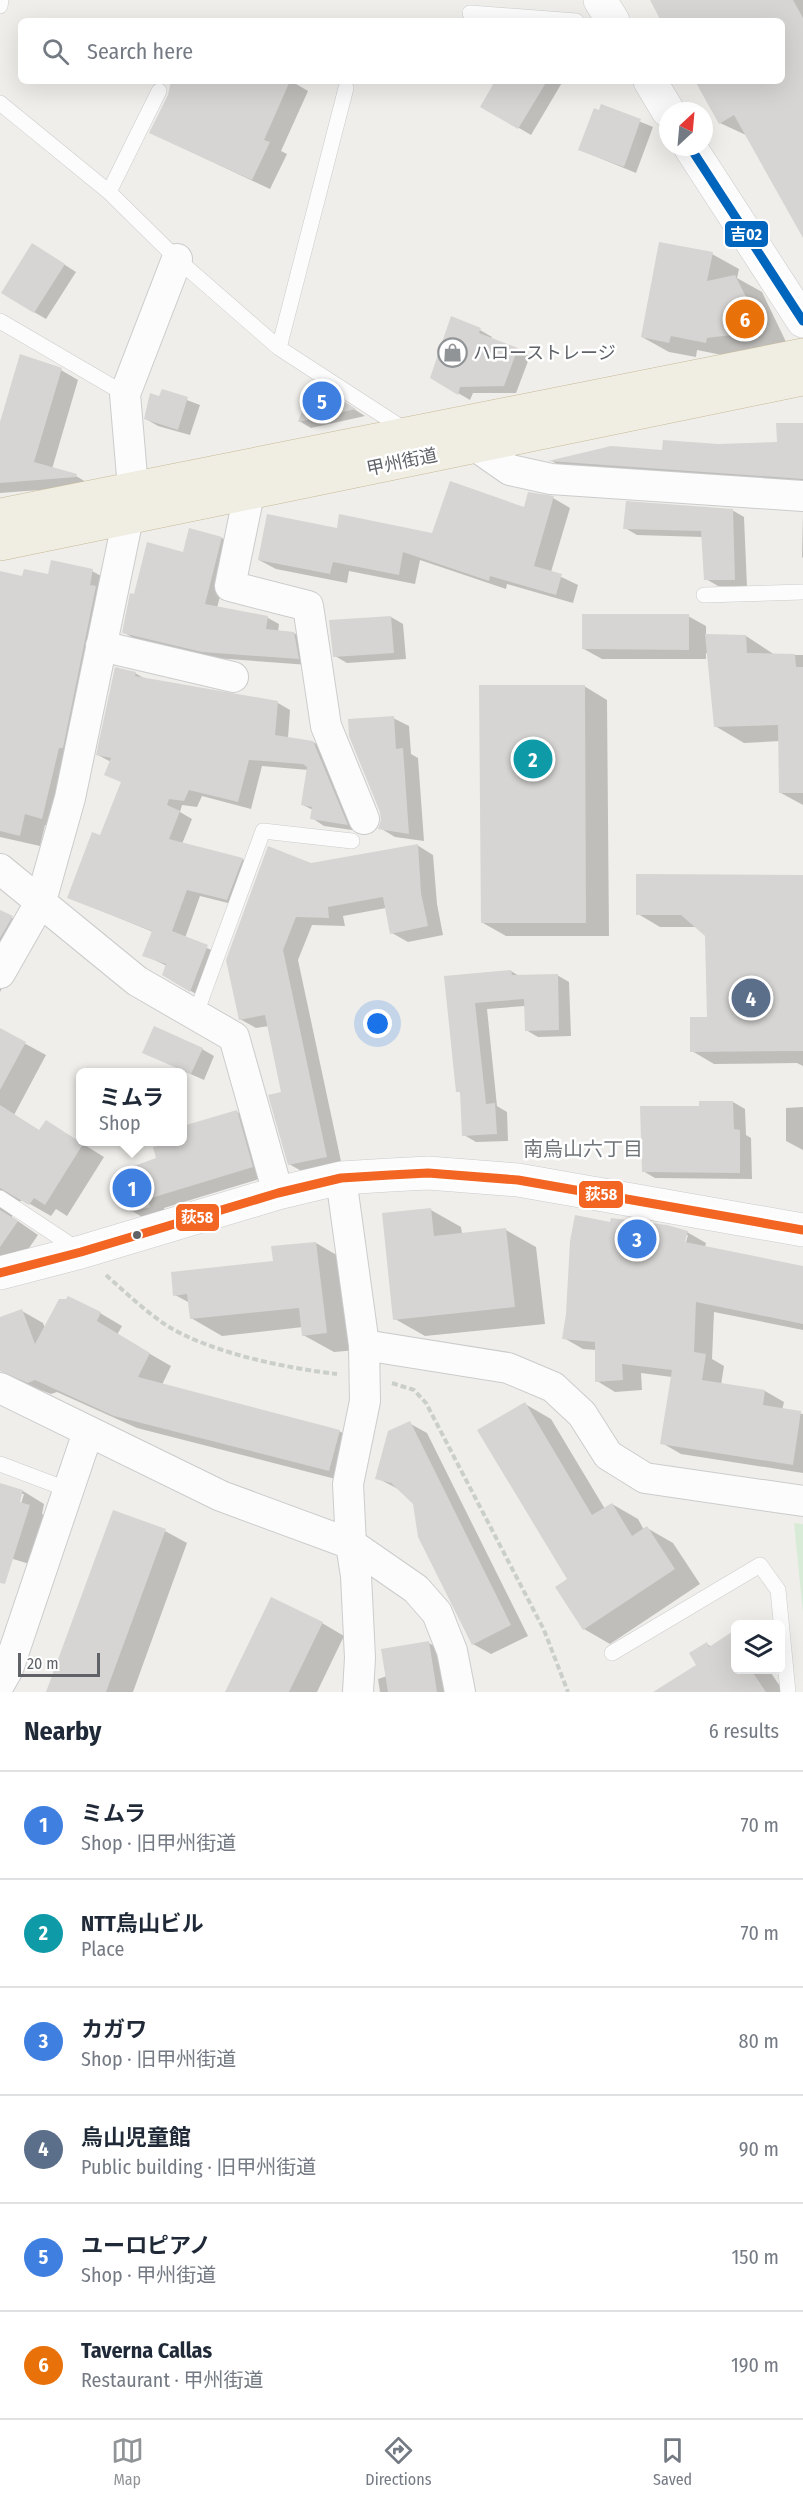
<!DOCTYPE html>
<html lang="en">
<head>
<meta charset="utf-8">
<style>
	body { margin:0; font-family:"Fira Sans Condensed","Noto Sans JP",sans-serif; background:#f6f6f7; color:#1f2937 }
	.controls { position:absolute; right:18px; bottom:18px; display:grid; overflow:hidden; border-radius:9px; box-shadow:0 6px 24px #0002 }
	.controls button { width:54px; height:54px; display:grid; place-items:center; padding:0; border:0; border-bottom:2px solid #e0e1e3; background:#fff; color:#1f2937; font:30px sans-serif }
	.compass { position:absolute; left:659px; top:102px; width:54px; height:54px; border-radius:50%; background:#fff; box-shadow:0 6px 24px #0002; rotate:26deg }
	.scale { position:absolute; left:18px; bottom:15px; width:82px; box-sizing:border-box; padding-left:6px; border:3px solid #5f6368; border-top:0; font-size:16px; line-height:21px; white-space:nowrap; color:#5f6368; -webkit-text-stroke:4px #fff; paint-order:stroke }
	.you { position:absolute; left:378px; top:1024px; width:21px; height:21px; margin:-15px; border:4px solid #fff; border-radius:50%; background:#1a73e8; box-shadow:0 0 0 9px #1a73e833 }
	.badge { display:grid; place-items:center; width:39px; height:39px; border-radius:50%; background:#919496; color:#fff; font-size:20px; font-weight:700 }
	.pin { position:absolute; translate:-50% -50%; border:3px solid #fff; box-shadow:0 2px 6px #0006 }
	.popup { position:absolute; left:76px; top:1068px; width:111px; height:78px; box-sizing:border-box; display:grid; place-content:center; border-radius:9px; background:#fff; filter:drop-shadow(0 2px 4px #0005); font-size:20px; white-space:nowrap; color:#747a83 }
	.popup b { font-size:22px; color:#1f2937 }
	.popup::after { content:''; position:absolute; left:50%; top:100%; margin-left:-12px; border:12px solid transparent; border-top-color:#fff }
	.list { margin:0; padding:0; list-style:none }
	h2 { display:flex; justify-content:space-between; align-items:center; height:78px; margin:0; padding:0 24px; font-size:26px }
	h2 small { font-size:20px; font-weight:400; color:#747a83 }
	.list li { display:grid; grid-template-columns:39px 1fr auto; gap:18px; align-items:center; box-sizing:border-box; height:108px; padding:0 24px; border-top:2px solid #e0e1e3 }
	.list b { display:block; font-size:22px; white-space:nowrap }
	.list p { margin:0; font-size:20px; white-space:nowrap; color:#747a83 }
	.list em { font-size:20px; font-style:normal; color:#747a83 }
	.icon { flex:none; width:33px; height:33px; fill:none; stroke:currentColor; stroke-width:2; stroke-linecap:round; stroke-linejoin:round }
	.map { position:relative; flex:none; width:803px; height:1692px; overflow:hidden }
	.search { position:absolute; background:#fff; box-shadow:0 6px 24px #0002; left:18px; right:18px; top:18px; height:66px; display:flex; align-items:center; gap:15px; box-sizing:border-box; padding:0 21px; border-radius:9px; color:#747a83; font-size:22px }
	.sheet { height:726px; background:#fff }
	nav { display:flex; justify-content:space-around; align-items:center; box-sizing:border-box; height:84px; border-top:2px solid #e0e1e3; background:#fff; font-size:16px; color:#747a83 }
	nav a { display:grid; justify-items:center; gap:3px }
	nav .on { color:#919496 }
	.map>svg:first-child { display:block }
</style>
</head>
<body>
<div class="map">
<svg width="803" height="1692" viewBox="0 0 803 1692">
	<rect width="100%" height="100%" fill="#efeeea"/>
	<path fill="#d8ebd6" d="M794 1523 803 1524V1613Z"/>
	<path fill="#0003" fill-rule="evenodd" d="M651 0H803V235L748 136 720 123 697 81H782V21H663Z
		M175 81H291L308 91 281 151 287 154 270 189 151 133Z
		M498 81H563L531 135 482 106Z
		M602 106 653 127 636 173 580 150Z
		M45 252 76 272 46 319 34 312Z
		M712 254 739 269 737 278 762 292 788 346 732 357 697 350 696 357 669 352 642 337Z
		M480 330 492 337 491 339 530 356 516 393H473L470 400 432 378Z
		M61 370 78 380 52 469 76 476 93 486 0 493V427Z
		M163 391 200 405 190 435 158 426 146 419Z
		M326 391 365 416 311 428 299 421Z
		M803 425V489L570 472 552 461 718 445 778 444Z
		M529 493 553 498 570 508 551 572 578 585 573 603 507 584 506 589 420 560 415 584 349 571 347 583 276 569 259 560 338 530 433 535 525 508Z
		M732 510 744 517 747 587 718 586 706 579 703 537 637 535 625 528Z
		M803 514V558L802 557Z
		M190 530 222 538 233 545 217 608 268 618 279 624 278 632 294 633 306 640 309 665 215 658 135 639 123 632 135 595 184 554Z
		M92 571 112 582 62 829 45 825 40 846 0 837V573L23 578Z
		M688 616 706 626V636H746L775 655H803V805L781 793 780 741 744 743 715 726 709 653H706V659H602L584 649Z
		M391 617 403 624 406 659 347 663 335 656Z
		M135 673 147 680 278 703 290 710 288 738 313 742 326 750 359 831 324 826 312 818 313 810 303 805 308 770 262 766 251 809 202 796 197 807 182 805 180 812 192 819 182 844 242 859 255 866 240 906 200 896 185 938 220 954 203 998 163 975 167 966 144 955 153 932 68 897 101 837 123 783 106 774 111 762 98 755Z
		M584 686 607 700 609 936H506L483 923Z
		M393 718 409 726 411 754 418 758 424 841 395 837 380 828Z
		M417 845 433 855 437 904 443 935 408 942 392 933 386 908 343 916 345 926 312 925 298 960 342 1166 305 1173 289 1164 283 1094 269 1026 256 1028 240 1019 311 865Z
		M803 876V1066L797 1063 714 1064 692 1051 709 1019 706 935 697 927H660L638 914Z
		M0 911 33 930 0 992Z
		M511 971 519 976 557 975 569 982 571 1036 538 1037 526 1030 525 1006 487 1009 497 1106 507 1112 508 1141 476 1142 464 1135 461 1093 457 1091 446 977Z
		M0 1030 46 1055 14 1115 40 1131 67 1134 104 1157 67 1216 56 1209 51 1216 23 1200 13 1204 12 1217 38 1235 20 1261 0 1266Z
		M202 1049 214 1056 204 1080 144 1053Z
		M733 1102 745 1109 746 1135 751 1138 752 1179 655 1178 643 1171 700 1107Z
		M803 1107V1150L786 1141V1108Z
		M237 1112 254 1122 269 1176 164 1208 167 1216 149 1221 132 1211 158 1159 155 1148 183 1142V1128Z
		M431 1210 461 1227 462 1234 506 1230 536 1247 545 1324 425 1336 395 1319Z
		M611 1223 687 1232 706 1243 705 1247 803 1267V1330L714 1312 712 1359 724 1366 721 1385 765 1391 784 1402 782 1410 803 1414V1473L681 1454 662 1443 672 1377 641 1373 642 1390 615 1392 597 1381 596 1350 583 1349 564 1338ZM685 1235H688L684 1249Z
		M316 1243 347 1261 357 1350 334 1352 303 1335V1327L222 1336 191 1318 190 1303 175 1295 274 1263Z
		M22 1311 43 1323 45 1328 100 1313 122 1326 117 1335 171 1366 162 1385 339 1431 361 1443 351 1483 137 1428 57 1392 51 1394 22 1383 0 1370V1318Z
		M525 1404 551 1419 605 1509 612 1504 638 1519 644 1530 647 1528 673 1543 700 1584 610 1644 584 1629 569 1580Z
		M409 1423 427 1433 528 1636 491 1654 473 1644 414 1503 400 1490 377 1478Z
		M0 1484 23 1491 44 1504 42 1514 51 1519 36 1566 0 1555ZM21 1494H24L19 1510 17 1509Z
		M165 1531 187 1543 133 1692H48Z
		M322 1623 344 1636 317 1692H227Z
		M729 1636 736 1640V1670H769L784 1692H656L698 1665 707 1644 712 1647Z
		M429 1643 439 1649 446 1692H380L378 1679 387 1676Z"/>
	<path fill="#d6d5d3" d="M650 0H793L803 18V238L734 115 719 124 695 81H782V21H661Z
		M171 81H290L264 140 270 142 252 180 149 133 168 95Z
		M495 81H547L518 129 480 107Z
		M601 104 641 119 624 167 578 150 594 108 599 110Z
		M659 242 713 252 707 281 735 275 763 331 707 338 706 343 671 336 669 343 641 337Z
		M32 243 65 264 34 313 1 293Z
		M451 316 481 328 479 333 518 348 504 386 460 387 458 395 430 378Z
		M20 354 62 368 34 462 77 474 76 477 0 483V422Z
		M313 382 318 385 356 409 298 422Z
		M162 389 188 397 178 430 144 419 150 393 159 396Z
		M776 423H803V479L548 461 611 446 662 450 663 440 718 444 777 442Z
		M450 481 524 507 528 492 554 496 534 566 562 574 556 595 490 576 489 581 403 552 399 575 333 562 330 574 258 560 267 514 337 528 339 514 432 533Z
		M626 501 733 509 735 580H704L701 531 623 529Z
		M189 528 222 537 205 604 268 616 266 629 294 632 299 659 202 652 122 633 130 593 134 594 147 542 183 552Z
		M51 560 93 569 90 585 96 586 63 748H59L42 819 25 814 20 836 0 831V571L22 576 24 569 48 574Z
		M582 614H689V650L582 649Z
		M391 616 394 653 333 657 329 620Z
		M705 634 746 635 747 653 795 654 796 667H803V793H779L778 725 714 727Z
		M115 667 136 672 135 676 278 701 275 735 313 741 348 825 310 819 312 807 301 805 307 767 303 764 249 760 238 802 189 790 184 801 169 799 167 805 180 811 169 839 243 858 227 900 187 890 172 931 208 945 190 992 162 975 166 964 142 956 152 931 67 898 92 832 100 835 121 782 104 775 111 758 96 755Z
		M479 685H585L586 923H481Z
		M394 716 396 749 403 748 409 834 378 829 381 821 380 812 349 736 348 719Z
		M418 844 421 893 428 926 390 934 383 897 328 907 329 918 296 917 283 950 327 1157 288 1165 268 1095 281 1092 265 1015 239 1020 226 960 268 846 311 863Z
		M636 874 803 875V1051L690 1052V1017H707L705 936 681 915H636Z
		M0 910 13 916 0 938Z
		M511 970 512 975 558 974 559 1030 525 1031 524 999 475 1003 486 1104 495 1103 497 1134 462 1136 460 1092H456L444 976Z
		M154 1026 203 1048 191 1074 142 1053Z
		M0 1028 26 1042 0 1090Z
		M699 1101H733L734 1129 740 1130V1173L642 1172 640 1106H699Z
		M0 1105 39 1130 46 1120 83 1144 45 1205 34 1198 29 1205 0 1188Z
		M237 1110 253 1167 148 1199 150 1207 131 1212 115 1173 156 1158 153 1147 170 1142H183V1126Z
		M431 1208 434 1236 506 1228 515 1307 393 1320 382 1213Z
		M0 1210 18 1221 0 1247Z
		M575 1215 610 1222 611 1218 667 1225 688 1231 685 1242 803 1266V1324L696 1302 694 1352 706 1354 702 1380 765 1390 763 1405 801 1411 793 1465 660 1444 672 1370 622 1364 623 1380 595 1382V1342L562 1339 566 1314 570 1241Z
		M316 1242 327 1333 302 1336 299 1308 190 1319 187 1294 173 1296 171 1272 273 1261 271 1246Z
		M68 1296 101 1312 97 1321 150 1353 138 1377 340 1430 329 1471 114 1416 35 1380 28 1383 0 1371V1317L22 1309 35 1344 59 1299H66Z
		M525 1402 592 1515 612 1503 632 1536 647 1526 675 1569 583 1630 555 1587 567 1579 477 1430Z
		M410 1421 511 1625 472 1645 418 1537 413 1504 391 1483 375 1479 388 1431Z
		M0 1483 23 1490 20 1502 30 1505 5 1584 0 1583Z
		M113 1510 166 1529 106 1692H46Z
		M271 1597 323 1622 289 1692H225Z
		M735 1630V1670H751L766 1692H653L696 1665 689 1653 707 1642 709 1647Z
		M429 1641 437 1692H388L381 1649Z"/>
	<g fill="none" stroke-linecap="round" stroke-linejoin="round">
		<defs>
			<path id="lane" d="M0 6 1 0
				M470 13 576 21
				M0 103 109 192 177 259 279 348 407 431
				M109 192 159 91
				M0 321 125 394
				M279 348 346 88
				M704 595 803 592
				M195 1016 263 831 352 841
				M0 1198 80 1251
				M0 1464 69 1490
				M612 1653 760 1565 778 1590 788 1692"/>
			<path id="street" d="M477 447 510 470 551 479 803 496
				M133 488 125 394 177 259
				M249 494 230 586 308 606 326 726 364 819
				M101 646 233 677
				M0 869 137 981 234 1037 278 1193
				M0 973 41 901 70 798 128 518
				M341 1178 364 1345 365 1401 348 1484 351 1544 356 1576 360 1658 358 1692
				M364 1345 508 1368 553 1387 582 1414 608 1455 645 1478 803 1501
				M0 1388 221 1496 351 1544 416 1589 437 1613 452 1651 460 1692
				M0 1683 8 1669 88 1432"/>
			<path id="secondary" d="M600 0 613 21
				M650 81 668 111
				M690 147 803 321
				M0 1273 81 1252 278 1193 341 1178 390 1175 428 1173 518 1180 803 1230"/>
			<path id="highway" d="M0 515 803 355
				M0 544 803 379"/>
		</defs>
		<use href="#lane" stroke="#cbcccc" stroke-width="16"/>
		<use href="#street" stroke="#cbcccc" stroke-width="32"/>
		<use href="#secondary" stroke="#cacacb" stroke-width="34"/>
		<use href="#highway" stroke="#c8b996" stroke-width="34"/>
		<path stroke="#cacfcc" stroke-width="4" stroke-dasharray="6 3" stroke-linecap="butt" d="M106 1275C125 1292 145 1311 166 1325 210 1353 286 1368 337 1374
			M392 1383 414 1390 426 1403 544 1630 568 1692"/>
		<use href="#lane" stroke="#fdfcfc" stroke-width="15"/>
		<use href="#street" stroke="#fdfcfc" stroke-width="30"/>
		<use href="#secondary" stroke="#fdfcfc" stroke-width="33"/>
		<use href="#highway" stroke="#f0ede3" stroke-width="33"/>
		<defs>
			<path id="bus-1" d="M0 1273 81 1252 278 1193 341 1178 390 1175 428 1173 518 1180 803 1230"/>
			<path id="bus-2" d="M690 147 803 321"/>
		</defs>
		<use href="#bus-1" stroke="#fff" stroke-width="14"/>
		<use href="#bus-2" stroke="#fff" stroke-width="14"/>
		<use href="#bus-1" stroke="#f26522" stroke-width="9"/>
		<use href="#bus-2" stroke="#0065bd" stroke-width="9"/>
	</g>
	<defs>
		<symbol id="shop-ring" viewBox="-11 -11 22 22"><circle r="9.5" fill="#fff" stroke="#919496" stroke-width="1.5"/><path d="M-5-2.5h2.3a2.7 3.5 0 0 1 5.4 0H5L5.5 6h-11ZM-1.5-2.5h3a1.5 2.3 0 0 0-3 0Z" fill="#919496"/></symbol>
	</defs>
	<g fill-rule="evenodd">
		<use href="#shop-ring" x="436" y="336" width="33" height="33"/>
	</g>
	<circle fill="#5f6368" stroke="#fff" stroke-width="2" cx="137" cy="1235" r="5"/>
	<g text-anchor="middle" stroke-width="5" stroke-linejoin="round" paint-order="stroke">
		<g font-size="18" fill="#5f6368" stroke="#fff" text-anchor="start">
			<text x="473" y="359">ハローストレージ</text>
		</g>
		<g font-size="18" fill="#5f6368" stroke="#fff">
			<text transform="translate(402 462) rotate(-12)" y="6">甲州街道</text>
		</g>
		<g font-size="20" fill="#70757a" stroke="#fff">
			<text x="583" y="1156">南烏山六丁目</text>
		</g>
	</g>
	<g stroke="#fff" stroke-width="2">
		<rect x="724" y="220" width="45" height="28" rx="6" fill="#0065bd"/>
		<rect x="578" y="1180" width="46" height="29" rx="6" fill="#f26522"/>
		<rect x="175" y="1203" width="45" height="29" rx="6" fill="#f26522"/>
	</g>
	<g font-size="16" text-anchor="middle" font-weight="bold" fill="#fff">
		<text x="746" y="240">吉02</text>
		<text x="601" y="1200">荻58</text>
		<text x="197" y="1223">荻58</text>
	</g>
</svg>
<div class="controls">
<button><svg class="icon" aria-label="layers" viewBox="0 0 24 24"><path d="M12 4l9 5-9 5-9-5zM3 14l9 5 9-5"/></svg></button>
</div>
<svg class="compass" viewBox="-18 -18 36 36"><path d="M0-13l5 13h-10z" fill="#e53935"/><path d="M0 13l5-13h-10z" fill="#747a83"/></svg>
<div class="scale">20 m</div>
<div class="you"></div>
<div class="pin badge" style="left:132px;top:1188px;background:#3f7fe0">1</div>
<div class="popup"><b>ミムラ</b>Shop</div>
<div class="pin badge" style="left:533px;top:759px;background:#0f9aa8">2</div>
<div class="pin badge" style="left:637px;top:1239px;background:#3f7fe0">3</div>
<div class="pin badge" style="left:751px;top:998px;background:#5c6f8a">4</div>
<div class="pin badge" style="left:322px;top:401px;background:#3f7fe0">5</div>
<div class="pin badge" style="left:745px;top:319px;background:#e8710a">6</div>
<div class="search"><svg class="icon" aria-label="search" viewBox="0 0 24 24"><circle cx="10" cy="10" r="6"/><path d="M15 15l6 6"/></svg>Search here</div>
</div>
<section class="sheet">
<h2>Nearby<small>6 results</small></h2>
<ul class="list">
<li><span class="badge" style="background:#3f7fe0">1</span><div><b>ミムラ</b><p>Shop · 旧甲州街道</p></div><em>70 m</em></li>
<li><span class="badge" style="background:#0f9aa8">2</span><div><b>NTT烏山ビル</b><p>Place</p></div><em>70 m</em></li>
<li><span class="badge" style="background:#3f7fe0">3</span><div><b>カガワ</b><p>Shop · 旧甲州街道</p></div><em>80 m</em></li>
<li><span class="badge" style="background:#5c6f8a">4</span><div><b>烏山児童館</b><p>Public building · 旧甲州街道</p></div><em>90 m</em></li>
<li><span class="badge" style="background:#3f7fe0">5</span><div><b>ユーロピアノ</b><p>Shop · 甲州街道</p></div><em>150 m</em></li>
<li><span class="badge" style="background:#e8710a">6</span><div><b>Taverna Callas</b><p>Restaurant · 甲州街道</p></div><em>190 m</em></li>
</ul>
</section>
<nav>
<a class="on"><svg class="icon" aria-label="map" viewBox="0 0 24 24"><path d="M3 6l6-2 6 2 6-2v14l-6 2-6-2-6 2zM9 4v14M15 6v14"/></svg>Map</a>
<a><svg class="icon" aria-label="directions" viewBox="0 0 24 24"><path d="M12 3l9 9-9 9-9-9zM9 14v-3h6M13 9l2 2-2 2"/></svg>Directions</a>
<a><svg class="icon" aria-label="saved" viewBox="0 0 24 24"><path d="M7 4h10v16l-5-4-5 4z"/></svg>Saved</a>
</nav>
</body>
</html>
